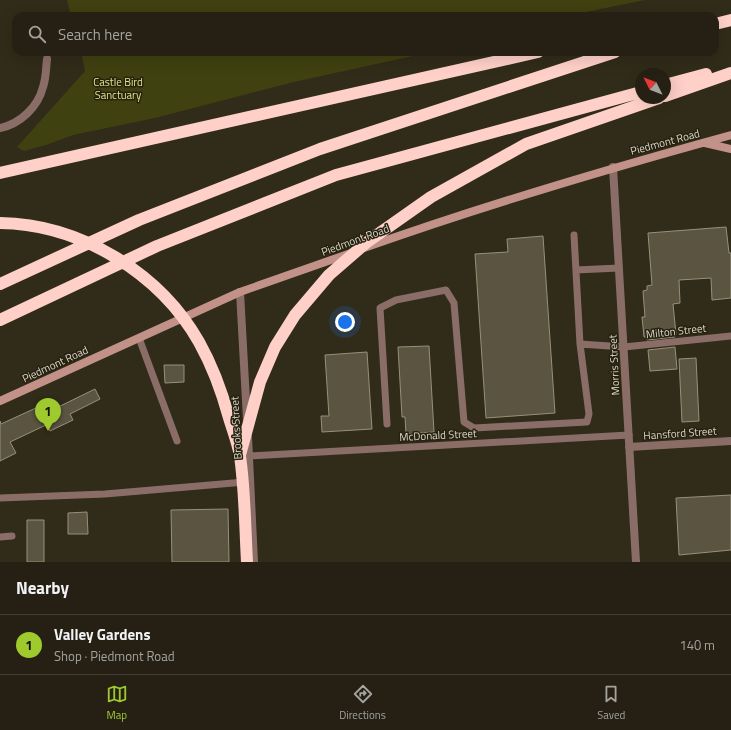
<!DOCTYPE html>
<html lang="en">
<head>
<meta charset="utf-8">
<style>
	body { margin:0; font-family:"Titillium Web",sans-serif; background:#312d21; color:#f1f3f6 }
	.compass { position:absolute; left:635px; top:68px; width:36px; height:36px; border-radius:50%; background:#252013; box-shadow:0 4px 16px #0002; rotate:312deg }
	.you { position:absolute; left:345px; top:322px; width:14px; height:14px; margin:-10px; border:3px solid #fff; border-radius:50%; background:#1a73e8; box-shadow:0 0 0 6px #1a73e833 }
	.badge { display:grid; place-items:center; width:26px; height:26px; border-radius:50%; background:#9eca2e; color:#111; font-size:13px; font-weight:700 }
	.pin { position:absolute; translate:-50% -33px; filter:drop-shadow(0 1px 2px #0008) }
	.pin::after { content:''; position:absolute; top:21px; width:14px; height:12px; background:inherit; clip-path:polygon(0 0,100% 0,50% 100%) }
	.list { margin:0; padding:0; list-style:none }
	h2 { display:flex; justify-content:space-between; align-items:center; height:52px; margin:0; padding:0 16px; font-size:17px }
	h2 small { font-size:13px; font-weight:400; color:#a3a3a0 }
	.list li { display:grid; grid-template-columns:26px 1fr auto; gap:12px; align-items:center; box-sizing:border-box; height:60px; padding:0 16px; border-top:1px solid #423e33 }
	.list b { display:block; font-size:15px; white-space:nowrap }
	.list p { margin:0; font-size:13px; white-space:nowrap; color:#a3a3a0 }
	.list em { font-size:13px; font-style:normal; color:#a3a3a0 }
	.icon { flex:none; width:22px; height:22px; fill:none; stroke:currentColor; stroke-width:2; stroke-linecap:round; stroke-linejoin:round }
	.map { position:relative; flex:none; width:731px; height:562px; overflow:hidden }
	.search { position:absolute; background:#252013; box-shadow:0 4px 16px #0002; left:12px; right:12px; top:12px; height:44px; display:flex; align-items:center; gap:10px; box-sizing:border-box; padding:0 14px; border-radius:12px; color:#a3a3a0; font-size:15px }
	.sheet { height:112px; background:#252013 }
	nav { display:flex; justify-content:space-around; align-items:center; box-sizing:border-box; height:56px; border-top:1px solid #423e33; background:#252013; font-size:11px; color:#a3a3a0 }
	nav a { display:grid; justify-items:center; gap:2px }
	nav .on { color:#9eca2e }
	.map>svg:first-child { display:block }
</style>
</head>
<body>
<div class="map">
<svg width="731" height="562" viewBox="0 0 731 562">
	<rect width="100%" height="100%" fill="#312b19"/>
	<path fill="#3f4111" d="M67 0H645L566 16H71Z
		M81 52H431L294 82 155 118 73 135 46 145 24 151 17 147 85 71Z"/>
	<path fill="#5a5441" stroke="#97917b" d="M726 227 729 253H731V298L712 300 711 278 679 280 680 303 673 304 676 334 675 337 647 340V337H644L642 317H645L643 291 647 290V286L652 285 648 233Z
		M543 236 555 413 486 418 475 254 508 252 507 239Z
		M429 346 434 432 406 434 405 417H402L398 347Z
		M675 347 677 369 650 371 648 350Z
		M367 352 372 429 322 432 321 416H329L325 355Z
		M696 358 699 421 682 422 679 359Z
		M164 365H184V382L165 383Z
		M95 389 100 399 70 414 73 420 50 431 42 415Z
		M38 407 46 425 10 442 16 453 0 461V421L1 424Z
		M731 495V550L679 555 676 498Z
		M228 509 229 562H172L171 510Z
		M87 512 88 534H68V513Z
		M27 520H44V562H27Z"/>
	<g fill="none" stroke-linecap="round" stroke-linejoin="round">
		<path stroke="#8b6d68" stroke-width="7" d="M574 235 580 344
			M576 270 619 268
			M139 338 177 441
			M387 424 380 308 396 300 446 290 454 303 464 422 474 428 587 422 589 414 580 344 624 347 731 336
			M249 456 629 435
			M0 498 105 494 245 482
			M0 537 12 536"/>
		<path stroke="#8b6d68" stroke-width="8" d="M0 128C20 124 38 107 43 87 46 79 46 68 47 59
			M613 167 636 562
			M240 292 247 419
			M248 437 254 562
			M629 447 731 441"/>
		<path stroke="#c29289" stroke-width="8" d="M705 143 731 149
			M364 248C485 205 607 169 731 135
			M0 401 240 292 351 253"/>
		<path stroke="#fed0c8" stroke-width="12" d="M715 24 731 20
			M665 85 706 74
			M665 96 731 73
			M0 173 538 52
			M0 223C80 224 160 273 199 342 213 367 222 392 229 418 233 431 238 444 240 456 245 491 245 527 247 562
			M0 284 139 220 320 149 615 52
			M0 320 157 246 336 175 641 92
			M240 455 260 382 275 347 295 315 329 275 367 242 431 197 526 144 659 98"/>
	</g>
	<g text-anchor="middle" stroke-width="3" stroke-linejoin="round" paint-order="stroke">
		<g font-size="11" fill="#dfe688" stroke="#272210">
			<text x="118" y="86">Castle Bird<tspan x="118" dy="13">Sanctuary</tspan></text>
		</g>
		<g font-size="11" fill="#dad6cb" stroke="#272210">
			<text transform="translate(665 142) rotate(-15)" y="4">Piedmont Road</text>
			<text transform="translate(355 240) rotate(-20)" y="4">Piedmont Road</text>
			<text transform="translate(676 331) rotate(-6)" y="4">Milton Street</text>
			<text transform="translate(55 364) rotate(-25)" y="4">Piedmont Road</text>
			<text transform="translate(614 365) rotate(-93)" y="4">Morris Street</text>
			<text transform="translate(236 428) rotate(-93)" y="4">Brooks Street</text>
			<text transform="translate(680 433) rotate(-4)" y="4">Hansford Street</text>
			<text transform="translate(438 435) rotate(-3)" y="4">McDonald Street</text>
		</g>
	</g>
</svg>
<svg class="compass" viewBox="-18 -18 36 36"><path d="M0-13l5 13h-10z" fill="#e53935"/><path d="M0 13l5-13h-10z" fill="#a3a3a0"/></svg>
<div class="you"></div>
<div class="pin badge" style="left:48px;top:431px">1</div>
<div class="search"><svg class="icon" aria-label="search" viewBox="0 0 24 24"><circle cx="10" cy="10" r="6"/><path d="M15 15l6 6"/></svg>Search here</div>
</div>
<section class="sheet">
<h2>Nearby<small></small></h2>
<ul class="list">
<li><span class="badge">1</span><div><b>Valley Gardens</b><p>Shop · Piedmont Road</p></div><em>140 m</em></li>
</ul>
</section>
<nav>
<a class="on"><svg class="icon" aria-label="map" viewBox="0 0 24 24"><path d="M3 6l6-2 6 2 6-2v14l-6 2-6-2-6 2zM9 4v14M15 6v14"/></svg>Map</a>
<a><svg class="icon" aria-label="directions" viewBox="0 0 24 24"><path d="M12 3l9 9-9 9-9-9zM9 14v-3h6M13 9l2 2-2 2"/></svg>Directions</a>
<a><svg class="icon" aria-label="saved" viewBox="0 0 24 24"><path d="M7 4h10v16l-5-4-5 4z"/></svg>Saved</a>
</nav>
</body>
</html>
